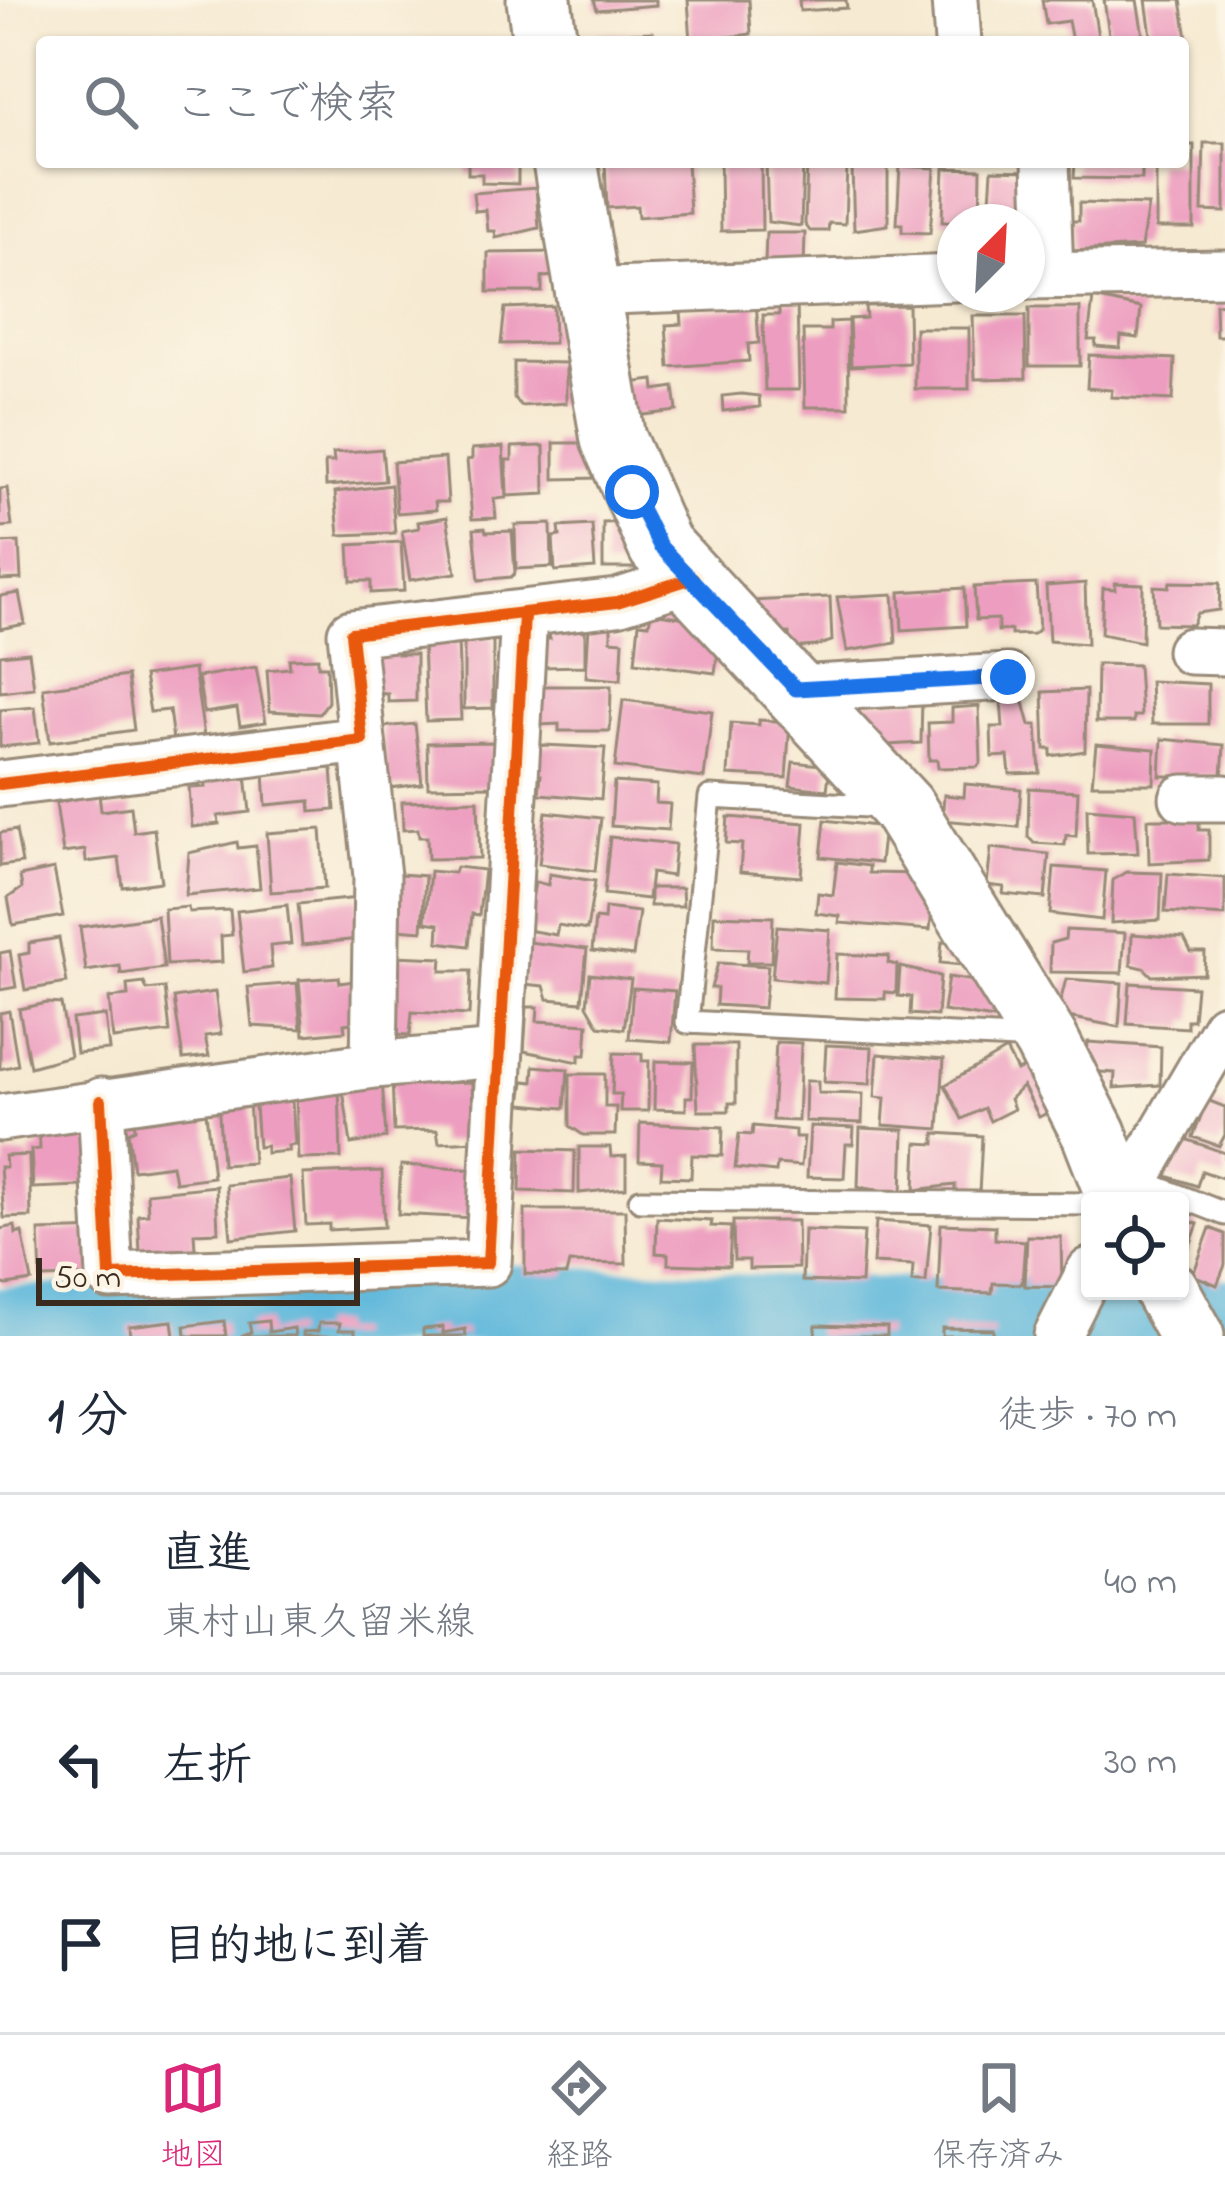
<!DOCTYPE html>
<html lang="ja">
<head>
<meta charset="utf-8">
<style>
	body { margin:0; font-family:"Indie Flower","Klee One",sans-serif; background:#f2f2f3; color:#1f2937 }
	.controls { position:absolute; right:36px; bottom:36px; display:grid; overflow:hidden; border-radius:12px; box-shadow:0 3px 9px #0004 }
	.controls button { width:108px; height:108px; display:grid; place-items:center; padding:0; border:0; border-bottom:3px solid #e0e1e3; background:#fff; color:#1f2937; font:60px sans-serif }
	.compass { position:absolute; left:937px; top:204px; width:108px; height:108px; border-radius:50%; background:#fff; box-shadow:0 3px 9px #0004; rotate:24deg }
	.scale { position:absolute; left:36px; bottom:30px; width:324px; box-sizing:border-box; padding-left:12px; border:6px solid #3b2a1e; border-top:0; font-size:33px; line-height:42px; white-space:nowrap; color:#3b2a1e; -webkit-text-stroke:9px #fcf5e5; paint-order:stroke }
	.stop { position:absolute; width:36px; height:36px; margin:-27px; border:9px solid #1a73e8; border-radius:50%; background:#fff }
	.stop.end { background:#1a73e8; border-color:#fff; box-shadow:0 3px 12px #0008 }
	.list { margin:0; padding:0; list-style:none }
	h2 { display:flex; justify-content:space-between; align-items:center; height:156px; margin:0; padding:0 48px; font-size:51px }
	h2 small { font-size:39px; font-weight:400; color:#747a83 }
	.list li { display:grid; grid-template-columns:78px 1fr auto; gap:36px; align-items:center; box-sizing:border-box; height:180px; padding:0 48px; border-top:3px solid #e0e1e3 }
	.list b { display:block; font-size:45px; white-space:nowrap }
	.list p { margin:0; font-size:39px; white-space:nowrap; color:#747a83 }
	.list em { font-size:39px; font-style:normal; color:#747a83 }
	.icon { flex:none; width:66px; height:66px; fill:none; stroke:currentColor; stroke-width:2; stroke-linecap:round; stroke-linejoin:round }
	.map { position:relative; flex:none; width:1225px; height:1336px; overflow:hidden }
	.search { position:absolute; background:#fff; box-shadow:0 3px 9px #0004; left:36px; right:36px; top:36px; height:132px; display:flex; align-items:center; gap:30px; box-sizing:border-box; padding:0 42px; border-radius:12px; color:#747a83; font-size:45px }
	.sheet { height:696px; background:#fff }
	nav { display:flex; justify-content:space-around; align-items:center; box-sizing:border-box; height:168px; border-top:3px solid #e0e1e3; background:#fff; font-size:33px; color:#747a83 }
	nav a { display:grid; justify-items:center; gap:6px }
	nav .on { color:#db2777 }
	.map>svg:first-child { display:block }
</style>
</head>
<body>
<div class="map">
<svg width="1225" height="1336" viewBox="0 0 1225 1336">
	<rect width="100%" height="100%" fill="#fcf5e5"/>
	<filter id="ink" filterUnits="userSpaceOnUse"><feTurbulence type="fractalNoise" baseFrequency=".00833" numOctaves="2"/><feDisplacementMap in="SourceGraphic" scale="24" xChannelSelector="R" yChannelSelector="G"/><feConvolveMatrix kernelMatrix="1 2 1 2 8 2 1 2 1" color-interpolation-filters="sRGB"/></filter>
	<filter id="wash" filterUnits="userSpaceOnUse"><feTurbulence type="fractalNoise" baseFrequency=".004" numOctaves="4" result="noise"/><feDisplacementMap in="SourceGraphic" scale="48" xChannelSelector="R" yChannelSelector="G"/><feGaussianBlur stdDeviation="2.7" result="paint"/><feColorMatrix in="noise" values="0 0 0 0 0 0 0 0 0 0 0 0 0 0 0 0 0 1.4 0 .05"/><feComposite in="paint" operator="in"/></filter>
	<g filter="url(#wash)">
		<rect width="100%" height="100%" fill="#f6ead2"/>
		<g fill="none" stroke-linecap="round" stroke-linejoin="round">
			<path stroke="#5eb8db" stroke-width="78" d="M0 1326 473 1302 806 1316 1225 1317"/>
		</g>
		<g id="blocks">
			<path fill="#ed9ec0" d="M594 0H656V5L597 10Z
				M688 0H749L751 34 691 42Z
				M799 0H846L847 8 800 11Z
				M1042 0H1092L1098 37 1072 41 1068 21 1046 24Z
				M1104 0H1137L1144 42H1110Z
				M1146 0H1181L1187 38 1152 42Z
				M653 32 654 42H598V34Z
				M1204 143H1225V212L1202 211Z
				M1183 145H1194V228H1156V162H1183Z
				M468 162H518V184L482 183V174H468Z
				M605 162H687L690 213 638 217 637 206 607 208Z
				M720 162H761L762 230 721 231Z
				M766 162H803L801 226 768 222Z
				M1075 162H1142V179L1074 178Z
				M807 163 847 165 845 224 829 223 828 231H810L805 224Z
				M900 166 935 168 930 233 902 232V224H897Z
				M852 168H888V225L854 230Z
				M944 168 981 169 980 222H942Z
				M992 170 1029 171 1030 222H994L989 217Z
				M536 188 539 228 496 238 495 231H488L486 210 475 211 473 193Z
				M1079 203 1148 205 1141 247 1072 251V221H1079Z
				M766 233H805L804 266H765Z
				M556 252 557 276 542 277V292H488V253Z
				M1093 298 1141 308 1138 338 1121 336 1120 348 1095 346 1096 340H1088Z
				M756 301 759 343 748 344 749 361 669 367 666 325 682 324 681 311 745 308 746 302Z
				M779 301H797L799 390H765L763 315H779Z
				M1225 303V336H1216L1215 304Z
				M908 305 909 363 851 366 849 319 866 318 865 306Z
				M553 306 554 343 501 344 505 308Z
				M1029 308H1080V366H1029Z
				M973 316H1025L1026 378 975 379Z
				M848 321 849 407H805L803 330H830V322Z
				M915 328H969V389H915Z
				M1089 355 1175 359 1173 400 1111 397 1112 390 1087 388Z
				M514 362 566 363V403L521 406 514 398Z
				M654 380 655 390 674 387 677 411 626 417 622 384Z
				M741 394 759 396 760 407 723 411 722 396Z
				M554 443H587L600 478 554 479Z
				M544 446 545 494 507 496 506 460H512V447Z
				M503 447 506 498 494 499 496 518 472 519 467 460 472 459V449Z
				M382 449 385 481 326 486 325 462H334L333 453Z
				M445 458 448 502H435L436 510 397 513 393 462Z
				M391 485 395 533 339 535 335 492Z
				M7 488 12 526 0 527V489Z
				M447 517 456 573 410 580 402 531 419 528 418 522Z
				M634 522 645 568H603V523Z
				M551 524 552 567 516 569 515 525Z
				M592 525 595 568 555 571 553 537 560 536 559 527Z
				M485 528 486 532 512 531 515 573 511 577 479 580 474 529Z
				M19 542 21 579 0 580V543Z
				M401 542 404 591 371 593V581H351L349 545Z
				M1170 582 1220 583 1219 610 1197 613 1192 625 1156 624 1154 586 1169 587Z
				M1085 583 1087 644 1049 641 1046 586Z
				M1115 583 1143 584 1142 642 1101 634 1103 588 1115 589Z
				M1036 584 1039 629 1033 634 1011 635V630L998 631V619L976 620 974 587Z
				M964 588 966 626 902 630 900 592Z
				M19 593 25 624 0 629V596Z
				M893 594 896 643 847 651 837 597Z
				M830 597 832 641 816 646 790 648 789 633 767 634 752 601Z
				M651 613 701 620 720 636 715 673 635 662 639 623 649 624Z
				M589 625 611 627V640L623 641 621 680 586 677Z
				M548 630H585V666L542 667V639H550Z
				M464 636 493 637V708L464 709Z
				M458 641 461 720 426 721 423 642Z
				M397 648V654H416V701L388 702V694L370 693V649Z
				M29 652 34 688 0 692V655Z
				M318 658V666H327L328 702 319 714 270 711 267 670 290 668 289 659Z
				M1097 664 1138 665 1141 716H1134V722H1096Z
				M256 667 266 722 240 726 237 708 204 713 198 677Z
				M194 669 204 736 173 740 169 710 150 712 144 676Z
				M127 676 134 730 50 742 43 688Z
				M1150 681 1208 684V724H1152Z
				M540 686H611L610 731H559V724L540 725Z
				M1086 690 1085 751 1051 756V749H1045L1043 692Z
				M922 698 921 743 871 746 856 723 855 702Z
				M1023 699 1030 725H1037L1040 773 1010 774 1008 756 992 757 991 727H1003L1001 700Z
				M623 700 712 711 704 778 615 767Z
				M979 706 981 762 977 767 938 768 937 760H929L928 723 952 722V708Z
				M35 707 39 743 0 747V710Z
				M759 720 790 722 786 778 728 775 731 723 759 725Z
				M415 724 422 784 389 788 381 727Z
				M1162 739 1224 745 1222 776H1160Z
				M494 742V786L428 787 427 743Z
				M1096 744 1155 749 1154 784H1092Z
				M543 745 605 748 601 799 539 794 541 775H535L536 752Z
				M793 762 830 766 827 790 790 786Z
				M332 768 335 810 311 812 310 801 266 805 264 773Z
				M246 775 250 812 218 816 219 824 192 827 189 788 206 787 205 778Z
				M614 782 657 785 656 803 670 804 668 830 611 826Z
				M965 784 1021 789 1018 827 942 820 944 795 964 797Z
				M1029 788 1078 791 1076 836 1066 835 1065 845 1034 843 1028 837Z
				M99 793 101 811 131 807 134 832 154 829 161 882 123 887 119 858 86 862 85 850 63 853 56 803Z
				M478 800 480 858 428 859 427 837H419L418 829 403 830 402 802Z
				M1087 808 1135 812 1138 853 1088 854Z
				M546 812 601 818 595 871 539 864Z
				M728 817 805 823 801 877 740 872 742 844 726 843Z
				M1148 819H1199V830H1209V860L1149 863Z
				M825 820 884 827 880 863 821 857Z
				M321 829 325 888 271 892 267 833Z
				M16 830 22 863 0 866V833Z
				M610 837 675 844 672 876 651 873 648 899 604 894Z
				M237 842 238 848 256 846 260 888 186 895 189 853Z
				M991 848 1049 854 1045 898 1003 894 1004 887 987 885Z
				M837 862 869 866V873L921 874 933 899 930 930 839 923 840 916 816 913 818 893 833 895Z
				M456 867 484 870 479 915 472 914 469 946 438 942 439 924 425 922 430 871 454 873Z
				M1054 867 1106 871 1102 920 1050 914Z
				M54 869 63 916 13 925 8 898 22 888 20 876Z
				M1127 872 1162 873 1160 920 1111 923 1113 880Z
				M400 874 425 876 422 931 397 929Z
				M549 874 595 881 587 930 558 925 556 935 527 930 535 882 548 885Z
				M1168 874 1225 878V916L1165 912Z
				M650 888H682L683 906H650Z
				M359 898V939L302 945 298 904Z
				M287 905 291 944 270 946 272 968 244 972 237 911Z
				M188 907 189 912 230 910 232 935 221 936 222 962 167 965 164 909Z
				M605 908 639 912 633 956 592 951 595 919 604 920Z
				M714 915 773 917 771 962H747L748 949 713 948Z
				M157 916 164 968 121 974 120 966 86 971 80 927Z
				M777 926 830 930 826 983 772 978Z
				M1066 930 1125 933 1122 973 1050 972 1051 943 1065 939Z
				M1132 934 1184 938 1191 952H1205L1204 974 1152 976 1144 968 1131 965Z
				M59 938 67 983 25 990 19 955 29 953V943Z
				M528 942 587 949 582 1002 548 999 544 986 523 984Z
				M942 942 964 944 982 967 940 963Z
				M10 951 16 987 0 990V953Z
				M837 954 889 956 888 963 897 965 896 993 885 992V999L835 998Z
				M394 956 442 958 441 971H471L469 1015 412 1012 410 1035 391 1034Z
				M718 963 768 966 764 1008 716 1005 717 988H711Z
				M900 967 940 976 937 1016 910 1014 911 997 898 996Z
				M590 974 631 979 624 1029 599 1026 587 1005Z
				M339 977 340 983 354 981 358 1022 344 1024 345 1031 304 1035 299 980Z
				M948 977 995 984 994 1019 943 1011Z
				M1066 979 1122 983 1119 1027 1063 1016 1058 1011Z
				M144 983 147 990 165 988 170 1032 113 1039 109 998 128 996 127 985Z
				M297 983 301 1029 252 1026 248 987Z
				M1130 983 1196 987 1193 1020H1187V1028L1127 1024Z
				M633 988 675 991 671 1042 629 1039Z
				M215 992 221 1034 205 1036 209 1056 183 1059 174 998Z
				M47 1003 61 1004 70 1056 30 1067 19 1009Z
				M527 1007H538L537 1021 588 1024 586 1055H579V1062L524 1051Z
				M9 1011 18 1065 0 1069V1013Z
				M105 1015 109 1050 76 1053 72 1019Z
				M776 1042 801 1043 798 1121 772 1120Z
				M1088 1042 1161 1047 1160 1085 1114 1088 1115 1073 1086 1071Z
				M695 1045H736V1103H729V1111H698Z
				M826 1045 872 1047 870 1084 824 1082Z
				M1006 1050 1017 1071 1034 1063 1055 1109 1039 1117 1023 1086 1010 1099 1014 1109 990 1121 984 1108 962 1119 945 1085Z
				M614 1053 642 1054V1061H649L648 1111H620L621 1094H612Z
				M878 1054 944 1059 939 1129 883 1125 885 1098 875 1097Z
				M655 1061 693 1062 692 1097H686V1110L654 1109Z
				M534 1066 568 1069 565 1108 521 1104 524 1081 533 1082Z
				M570 1074H605V1107H616L615 1135H583L570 1126Z
				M446 1075V1083L472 1082 474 1141 439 1143 437 1130 394 1131 392 1076Z
				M382 1080 386 1138 351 1144 342 1083Z
				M806 1081H818V1093L863 1094 862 1123 805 1121Z
				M339 1086 341 1158 298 1159 296 1088Z
				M254 1092 275 1102 292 1101 295 1145 288 1146 289 1151 266 1153V1146L258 1147Z
				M218 1097 249 1102 253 1163 222 1165Z
				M1207 1100 1225 1107V1135L1219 1146 1193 1137Z
				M205 1103 213 1177 175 1182 172 1165 133 1170 128 1132 135 1129 134 1119Z
				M640 1123 723 1127 722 1156 692 1155 691 1178 661 1177 662 1162 639 1161Z
				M753 1126 795 1130V1137H804L801 1166 777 1164 776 1172 735 1168 739 1134 752 1135Z
				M810 1126 854 1128 853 1144H846L844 1178 807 1177Z
				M87 1127 103 1185 33 1188 31 1150 40 1149 39 1130Z
				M860 1128 904 1130 902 1194 858 1187Z
				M935 1133 982 1136 979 1194 955 1193V1185L915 1190 917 1143 935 1144Z
				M1180 1137 1225 1153V1179L1202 1171 1197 1186 1167 1176Z
				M579 1147H610L611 1157 626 1156V1188L579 1193Z
				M521 1149 575 1151 574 1193 520 1191Z
				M29 1155 31 1217 4 1218 0 1167H6L5 1156Z
				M401 1165 476 1170 473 1218 398 1214Z
				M382 1171 384 1227 329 1230V1224L306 1225 303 1174Z
				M290 1178 295 1231 231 1238 226 1185Z
				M216 1186 218 1232 194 1233 195 1249 140 1252 138 1215 148 1214 147 1193Z
				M525 1210H625L626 1264 569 1263 566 1275 525 1274Z
				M657 1218 712 1221 711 1226 731 1227 729 1266 668 1264V1254L656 1253Z
				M1180 1218 1198 1224 1188 1251 1180 1248Z
				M733 1221H797L798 1268 749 1269V1260H734Z
				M876 1221 931 1225 926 1282H912L913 1265 873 1263Z
				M941 1224 995 1226V1239L1025 1241 1022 1284 993 1283 992 1293 938 1291Z
				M15 1226 16 1234 22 1232 32 1281 7 1285 0 1283V1229Z
				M1210 1228 1225 1234V1265L1217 1285 1193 1275Z
				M105 1229 107 1276 41 1278 39 1231Z
				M804 1230 864 1232 861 1283 802 1281Z
				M1027 1236 1061 1237 1062 1287 1025 1286Z
				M172 1321 174 1336H130L129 1326Z
				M224 1321 226 1336H186L185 1326Z
				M268 1321 269 1332 294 1328 295 1336H241L251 1332 249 1323Z
				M319 1323H340L339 1330H355V1336H303V1332L318 1331Z
				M816 1325 887 1327V1336H815Z
				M443 1327V1333L465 1329 466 1336H423V1329Z
				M942 1328 993 1329V1336H942Z"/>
		</g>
	</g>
	<g filter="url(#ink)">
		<use href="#blocks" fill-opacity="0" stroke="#988a78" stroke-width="3"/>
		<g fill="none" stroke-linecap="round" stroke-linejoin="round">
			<defs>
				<path id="lane" d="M885 807 710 797 687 1022 1034 1039
					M1136 1179 1225 1214
					M640 1200 1090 1204"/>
				<path id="street" d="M955 0 958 42
					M1046 162 1050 275
					M1027 276 1225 273
					M584 292 955 278
					M1190 651 1225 652
					M796 689 1008 677
					M362 740 377 876 374 1065
					M0 784 362 740 351 633 617 602 693 578
					M1183 798H1225
					M101 1101 110 1276 488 1263 524 615
					M0 1118 374 1065 498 1054
					M1123 1201 1225 1027
					M1057 1336 1090 1271"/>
				<path id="secondary" d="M539 0 545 42
					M565 162 613 439 660 546 903 808 1046 1040 1094 1134 1120 1201
					M1167 1291 1192 1336"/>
			</defs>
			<use href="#lane" stroke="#988a78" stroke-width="27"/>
			<use href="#street" stroke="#988a78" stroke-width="51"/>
			<use href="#secondary" stroke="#988a78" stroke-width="69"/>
			<use href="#lane" stroke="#fff" stroke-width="21"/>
			<use href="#street" stroke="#fff" stroke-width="45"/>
			<use href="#secondary" stroke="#fff" stroke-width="63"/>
			<defs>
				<path id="cycleway" d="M0 784 362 740 351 633 617 602 693 578
					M101 1101 110 1276 488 1263 524 615"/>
			</defs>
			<use href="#cycleway" stroke="#fcf5e5" stroke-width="20"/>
			<use href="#cycleway" stroke="#e8590c" stroke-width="12"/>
		</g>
	</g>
	<g fill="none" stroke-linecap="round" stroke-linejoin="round" filter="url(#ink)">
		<path stroke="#1a73e8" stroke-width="15" d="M632 492 660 546 796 689 1008 677"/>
	</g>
</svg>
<div class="controls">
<button><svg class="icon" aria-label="locate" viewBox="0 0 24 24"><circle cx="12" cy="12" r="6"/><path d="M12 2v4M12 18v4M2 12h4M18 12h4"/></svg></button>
</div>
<svg class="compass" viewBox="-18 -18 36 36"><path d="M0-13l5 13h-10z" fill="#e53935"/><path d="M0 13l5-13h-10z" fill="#747a83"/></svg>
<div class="scale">50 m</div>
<div class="stop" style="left:632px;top:492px"></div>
<div class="stop end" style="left:1008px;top:677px"></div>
<div class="search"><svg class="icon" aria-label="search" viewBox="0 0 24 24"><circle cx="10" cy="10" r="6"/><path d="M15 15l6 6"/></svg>ここで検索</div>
</div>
<section class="sheet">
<h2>1 分<small>徒歩 · 70 m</small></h2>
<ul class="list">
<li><svg class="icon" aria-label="ahead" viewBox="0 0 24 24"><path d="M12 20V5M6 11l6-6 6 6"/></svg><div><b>直進</b><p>東村山東久留米線</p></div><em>40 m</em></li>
<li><svg class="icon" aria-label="left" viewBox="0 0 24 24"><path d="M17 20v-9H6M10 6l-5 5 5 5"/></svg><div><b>左折</b></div><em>30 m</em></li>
<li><svg class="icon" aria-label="arrive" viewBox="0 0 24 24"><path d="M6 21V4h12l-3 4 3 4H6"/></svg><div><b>目的地に到着</b></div></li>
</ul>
</section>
<nav>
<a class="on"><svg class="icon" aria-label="map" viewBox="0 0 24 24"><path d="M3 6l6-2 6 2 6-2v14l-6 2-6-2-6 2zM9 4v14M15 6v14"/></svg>地図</a>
<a><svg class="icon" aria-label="directions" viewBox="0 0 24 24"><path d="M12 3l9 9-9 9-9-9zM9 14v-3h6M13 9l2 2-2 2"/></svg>経路</a>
<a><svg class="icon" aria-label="saved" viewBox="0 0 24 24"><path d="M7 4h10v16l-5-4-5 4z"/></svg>保存済み</a>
</nav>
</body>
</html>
